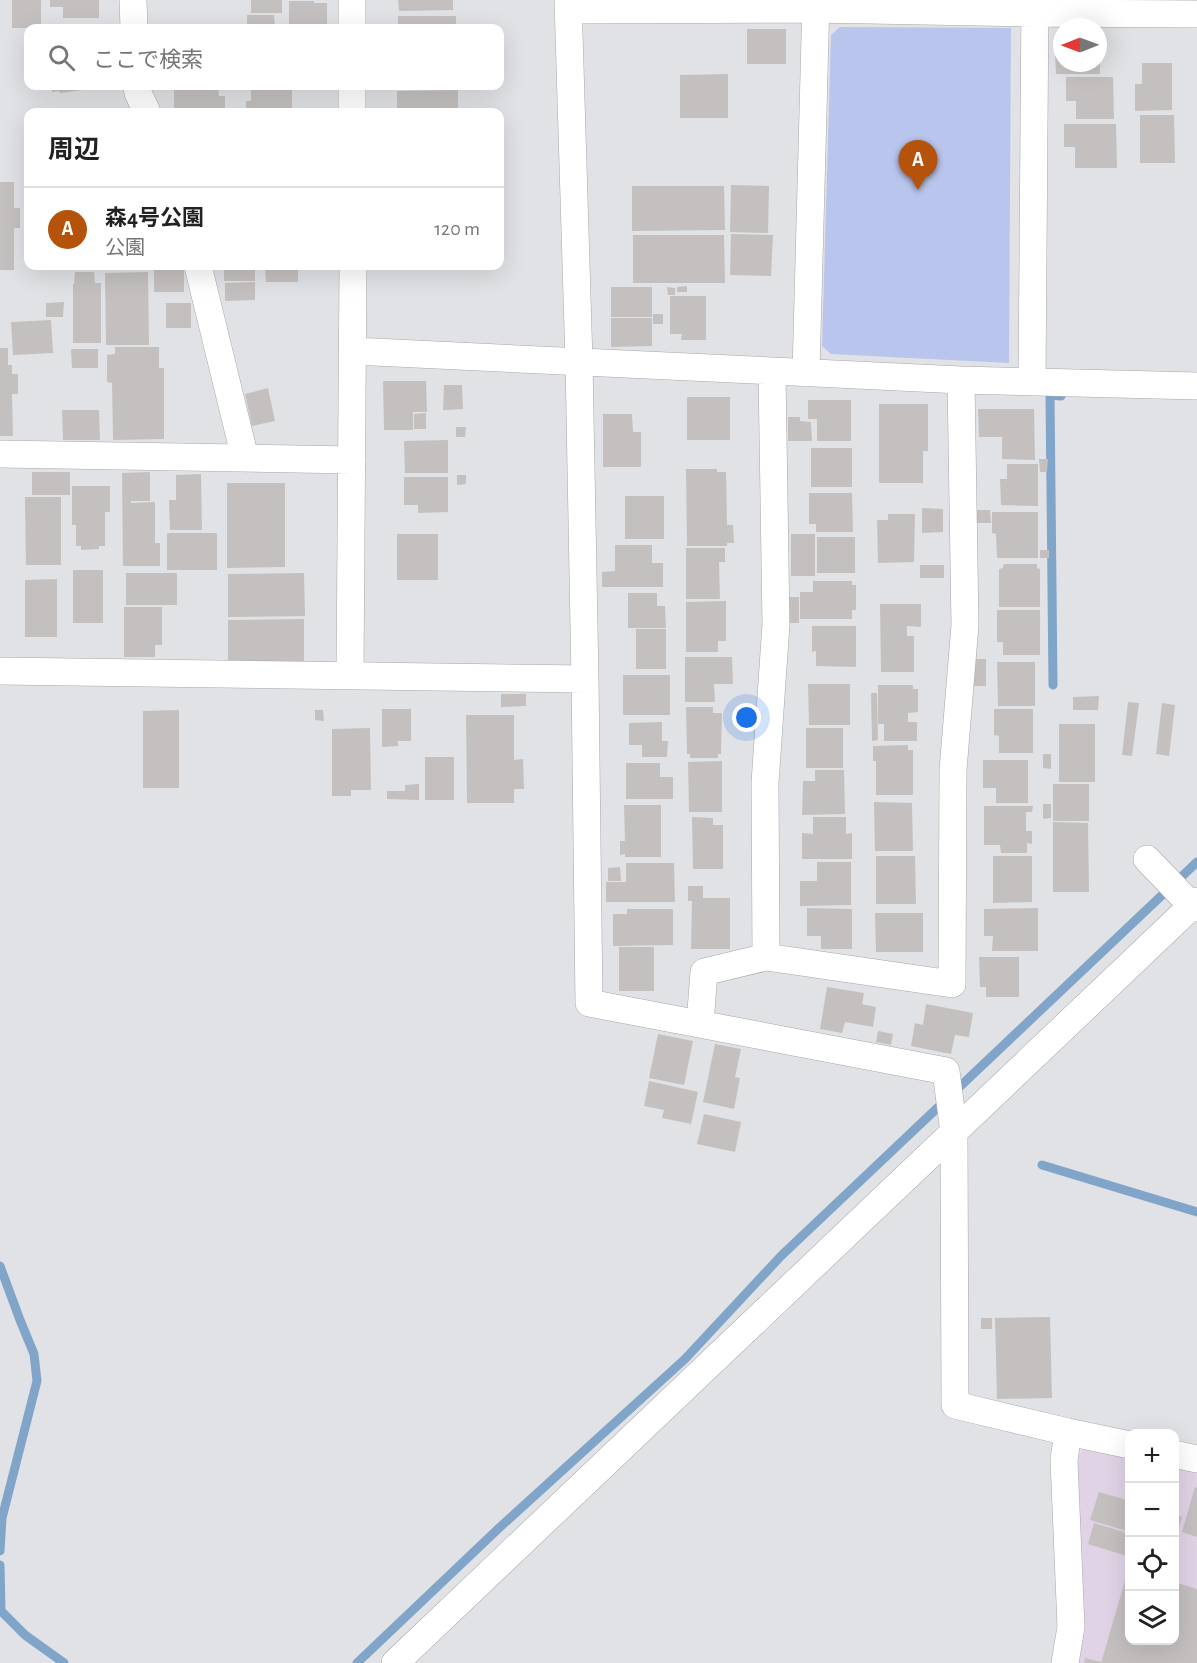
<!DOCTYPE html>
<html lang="ja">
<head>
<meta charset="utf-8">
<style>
	body { margin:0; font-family:"Alegreya Sans","Noto Sans JP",sans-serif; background:#f6f6f6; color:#222 }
	.controls { position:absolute; right:18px; bottom:18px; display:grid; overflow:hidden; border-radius:12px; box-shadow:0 6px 24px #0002 }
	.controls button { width:54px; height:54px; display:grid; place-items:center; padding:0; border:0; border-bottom:2px solid #e0e0e0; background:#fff; color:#222; font:30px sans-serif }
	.compass { position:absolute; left:1053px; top:18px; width:54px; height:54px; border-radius:50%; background:#fff; box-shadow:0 6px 24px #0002; rotate:269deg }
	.you { position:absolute; left:747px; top:718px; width:21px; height:21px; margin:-15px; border:4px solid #fff; border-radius:50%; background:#1a73e8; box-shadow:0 0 0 9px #1a73e833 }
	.badge { display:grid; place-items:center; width:39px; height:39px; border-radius:50%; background:#b45309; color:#fff; font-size:20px; font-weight:700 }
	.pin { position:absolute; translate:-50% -50px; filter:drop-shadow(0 2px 3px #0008) }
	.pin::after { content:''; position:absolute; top:32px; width:21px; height:18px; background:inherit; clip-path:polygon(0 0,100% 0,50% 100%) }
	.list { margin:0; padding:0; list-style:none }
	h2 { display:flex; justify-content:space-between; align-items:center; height:78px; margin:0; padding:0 24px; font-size:26px }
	h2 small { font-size:20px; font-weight:400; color:#767676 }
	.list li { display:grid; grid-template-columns:39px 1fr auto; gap:18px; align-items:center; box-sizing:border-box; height:84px; padding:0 24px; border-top:2px solid #e0e0e0 }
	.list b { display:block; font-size:22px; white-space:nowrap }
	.list p { margin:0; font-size:20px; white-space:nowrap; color:#767676 }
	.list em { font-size:20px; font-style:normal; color:#767676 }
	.icon { flex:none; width:33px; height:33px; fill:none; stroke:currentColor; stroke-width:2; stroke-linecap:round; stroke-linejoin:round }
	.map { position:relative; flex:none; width:1197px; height:1663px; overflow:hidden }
	.search { position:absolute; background:#fff; box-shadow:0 6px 24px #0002; left:24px; top:24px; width:480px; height:66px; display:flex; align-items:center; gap:15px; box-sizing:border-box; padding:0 21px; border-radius:12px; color:#767676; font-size:22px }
	.panel { position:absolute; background:#fff; box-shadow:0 6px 24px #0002; left:24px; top:108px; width:480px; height:162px; border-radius:12px }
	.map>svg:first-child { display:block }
</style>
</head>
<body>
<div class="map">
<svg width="1197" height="1663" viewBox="0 0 1197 1663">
	<rect width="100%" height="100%" fill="#e1e2e5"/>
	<path fill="#e0d3e6" d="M1084 1449 1129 1459 1130 1640H1174L1175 1468 1197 1472V1663H1072L1073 1462Z"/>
	<path fill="#b9c5ed" d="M840 27 1011 28 1009 363 831 354 822 346 831 35Z"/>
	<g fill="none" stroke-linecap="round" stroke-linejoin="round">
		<path stroke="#80a5c9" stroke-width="9" d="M1053 685 1050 395 1061 396
			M1042 1165 1197 1212
			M0 1266 20 1320 34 1354 37 1381 2 1518 0 1551
			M0 1565 1 1611 25 1635 64 1663
			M357 1663 499 1528 685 1359 781 1256 1197 862"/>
	</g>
	<path fill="#c4c0bf" d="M12 0H41V28H12Z
		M50 0H99V18H63V7H50Z
		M251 0H282V13H251Z
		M398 0H453V10L399 11Z
		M289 1H314V3H327V28H289Z
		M247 15H274L275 28H247Z
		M398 16H456V28H398Z
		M174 26H239V28H174Z
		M747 29H786V64H747Z
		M1055 53H1062V63H1098V56H1100V74H1056Z
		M1142 63H1172V110L1135 111V84H1142Z
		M728 74V118H680V75Z
		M1066 77H1113L1114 119H1076V101H1066Z
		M51 86H97V88L60 93 59 91 52 92Z
		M218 86 219 96H225V112H174V87Z
		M251 86H292V112H246V101H251Z
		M402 86H458V88H402Z
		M458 90V112H397V91Z
		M1140 115H1174L1175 163H1140Z
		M1064 124H1116L1117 168H1075V147H1064Z
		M0 182H14V208H20V228H14V270H0Z
		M731 185 769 186 768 233 730 232Z
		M632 186H724L725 230 632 231Z
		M731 234 773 235 771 276 730 275Z
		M633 235H724L725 283H633Z
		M54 266H94V270L54 269Z
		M102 266H140V270H102Z
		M224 266H252V270H255V281H224Z
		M265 266H298V282H266Z
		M154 270H184V292H154Z
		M75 272H94L95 283H101V343H73V284H74Z
		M148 272 149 345H106L105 273Z
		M255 282V300L225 301V283Z
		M687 286V292H677V287Z
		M611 287H652V317H611Z
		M667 287 675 288V295H668Z
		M670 296H706V340H681L682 334H670Z
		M64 302 63 317H46V303Z
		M166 303H191V328H166Z
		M653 314H663V324H653Z
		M611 318H652V346L611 347Z
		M51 320 53 353 13 355 11 322Z
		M115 347H159V368H164V439L113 440 112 383 107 382V355L115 354Z
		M0 348H8V365H12V374H18V394H12L13 436H0Z
		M71 349H98V368H72Z
		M383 381H426L427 412H413V430H384Z
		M444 385H462L463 409 443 410Z
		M268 388 275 421 252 426 245 394Z
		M687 397H730V440H687Z
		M808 400H851V441H817V419H808Z
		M879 404H928V451H923V483H879Z
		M978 409H1034L1035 460 1002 459V437H979Z
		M62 410H99L100 440H63Z
		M426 413V429H414V414Z
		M603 414H632L633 432H641V467H603Z
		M788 417H800V421L811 422 812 441H788Z
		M456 427H466L465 437H456Z
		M448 440V473H405L404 441Z
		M811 448H852V487H811Z
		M1039 459H1048L1047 472H1040Z
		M1007 464H1038V506L1001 505 1000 479H1007Z
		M686 469H717V472H726L727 525H733L734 543H727V546H687Z
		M32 472H70V495H32Z
		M150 472V501H131V503L155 502V543H160V566H123L122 473Z
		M201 474 202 530H170L169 500H176V475Z
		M457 475H466V484L457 485Z
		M404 477H448V512L418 513V505H404Z
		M227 483H285V567L227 568Z
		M72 486H110V512H105V546H99V549L81 550V546H76V525H72Z
		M809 493H852L853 532H816V524H809Z
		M625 496H664V539H625Z
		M25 497H61V565H26Z
		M922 508 943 509V532L922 533Z
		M973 510H990L991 523H974Z
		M992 512H1038V558H997L996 534 992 533Z
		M888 514H915L914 562 878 563 877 520H888Z
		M167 533H217V570H167Z
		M397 534H438V580H397Z
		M791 534H815V576H791Z
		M817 537H855V573H817Z
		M615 545H652V563H663V587H602V572L615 571Z
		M686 548H725V562H719L720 599H686Z
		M1040 550H1049V558H1040Z
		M1004 564H1037V568L1040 569V607H999V569L1003 568Z
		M920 565H944V578H920Z
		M73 570H103V623H73Z
		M126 573H177V605H126Z
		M304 573 305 616 228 617V574Z
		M57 579V637H25V580Z
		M813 581H852V585H856V610H852V619H800V592H813Z
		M628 593H657V606H665L666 628H628Z
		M788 597H799V623H788Z
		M726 601V641H718V652H686V602Z
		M880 604H921V627L907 626V636H914V672H881Z
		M124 607H162V645H155V657H124Z
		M997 610H1040V655H1003V642H997Z
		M304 619V661H228V620Z
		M812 626H856V667L816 666V651L812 652Z
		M636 629H666V669H636Z
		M685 657H732L733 684H714L715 702H685Z
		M973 659H986V686H973Z
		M997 662H1035V706H998Z
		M623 675H670V715H623Z
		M808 684H850V725H809Z
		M878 685H913V689H918V712L908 713V722H917V741H884V724H878Z
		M871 693H877L878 740 872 741Z
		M501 694H526V706L501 707Z
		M1099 696 1098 710H1073V697Z
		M1128 702 1139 703 1132 756 1122 755Z
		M1162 703 1175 705 1169 756 1156 754Z
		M686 707H713V713H722L721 754H718V758H690V754H687Z
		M382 709H411V741H398V746L382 747Z
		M994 709H1033V753H999V736L994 735Z
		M179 710V788H143V711Z
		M315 710H323L324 721 315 720Z
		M466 715H514V760L523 759 524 789H514V803H467Z
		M662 722V741H668L667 757H642V745H629V723Z
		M1059 724H1095V782H1059Z
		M370 728 371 790H351V796H332V729Z
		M806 728H843V768H806Z
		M908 745V750H913V795H876V761H873V746Z
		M1043 754H1051V769L1043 768Z
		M425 757H454V800H425Z
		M983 760H1028V803H996V788H983Z
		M722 761V812H689L688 762Z
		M626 763H660V777H673V799H626Z
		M815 770H844L845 814 802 815 803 781H815Z
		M419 784V800L387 799V791H405V785Z
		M1053 784H1089V821H1053Z
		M874 802 912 803 913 851H875Z
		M1043 804H1051V818L1043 819Z
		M624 805H661V857H625V854L620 855V841H625Z
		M984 806H1033L1032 812H1026V831H1032V844L1027 843V853H1001L1000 845H984Z
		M692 817 713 818V825H723V869H693Z
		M813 817H846V834L852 833V859H802V833L813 834Z
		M1053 822 1088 823 1089 892H1053Z
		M876 856H915L916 904H876Z
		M993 856H1032V902L993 903Z
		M817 862H851V905L800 906V881H817Z
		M626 863H674L675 902H606V882H626Z
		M620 867 621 881H608V868Z
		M688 886H703V898H730V949H691L692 901H688Z
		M807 908 852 909V949H821V936H807Z
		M1038 908V951H992L993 936H984V909Z
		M627 909H673V945L613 946V914H627Z
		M875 913H923V952H876Z
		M619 947H654V991H619Z
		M979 957H1019V997H986V987H980Z
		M827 987 864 993 862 1004 876 1007 873 1027 845 1022 842 1033 820 1029Z
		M926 1004 973 1013 969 1037 955 1035 951 1054 911 1046 915 1023 923 1025Z
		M878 1031 893 1034 891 1045 876 1042Z
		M658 1034 693 1041 684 1085 649 1078Z
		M715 1044 741 1049 735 1077 740 1078 734 1109 703 1102Z
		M649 1081 698 1092 691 1124 662 1118 664 1110 644 1106Z
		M704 1114 741 1122 735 1152 697 1144Z
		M1050 1317 1052 1398 997 1399 995 1318Z
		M981 1318H992V1329H981Z
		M1195 1487 1197 1488V1537L1182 1532Z
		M1099 1492 1130 1501V1532L1090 1520Z
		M1174 1514 1182 1517 1175 1541H1174Z
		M1094 1523 1130 1534V1557L1088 1544Z
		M1129 1567 1130 1640H1174V1582L1197 1589V1663H1101Z
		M1085 1658 1101 1662V1663H1084Z"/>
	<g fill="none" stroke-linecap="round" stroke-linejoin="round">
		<defs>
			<path id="street" d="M133 0 134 28
				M352 0V28
				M568 0 579 362 585 679 589 1003 946 1071 954 1133 955 1405 1068 1432 1130 1445
				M569 10 815 9 1035 13 1197 14
				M137 86 138 93 147 112
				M352 86V112
				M198 266 245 458
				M353 351 961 380 1197 386
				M806 373 816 0
				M1032 382 1035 0
				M0 454 352 460
				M0 671 585 679
				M350 675 353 266
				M1147 859 1192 906 1197 908
				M766 957 765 783 776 624 772 372
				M700 1024 704 972 766 957 952 984 953 770 965 625 961 380
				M1174 1454 1197 1459
				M395 1663 1197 901
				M1065 1663 1071 1627 1064 1460 1068 1432"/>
		</defs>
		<use href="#street" stroke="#a6a7aa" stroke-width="28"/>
		<use href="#street" stroke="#fff" stroke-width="27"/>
	</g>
</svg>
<div class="controls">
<button>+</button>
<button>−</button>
<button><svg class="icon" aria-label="locate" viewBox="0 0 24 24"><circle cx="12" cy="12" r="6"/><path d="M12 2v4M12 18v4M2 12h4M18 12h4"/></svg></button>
<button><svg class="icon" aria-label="layers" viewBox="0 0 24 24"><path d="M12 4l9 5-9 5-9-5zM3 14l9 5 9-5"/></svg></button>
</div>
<svg class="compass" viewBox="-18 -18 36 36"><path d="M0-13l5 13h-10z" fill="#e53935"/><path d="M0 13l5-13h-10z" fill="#767676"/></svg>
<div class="you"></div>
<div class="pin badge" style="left:918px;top:190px">A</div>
<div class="search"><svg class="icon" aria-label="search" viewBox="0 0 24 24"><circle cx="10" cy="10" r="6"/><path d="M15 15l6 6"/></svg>ここで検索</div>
<section class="panel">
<h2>周辺<small></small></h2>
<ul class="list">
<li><span class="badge">A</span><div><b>森4号公園</b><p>公園</p></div><em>120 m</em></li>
</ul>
</section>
</div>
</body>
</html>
